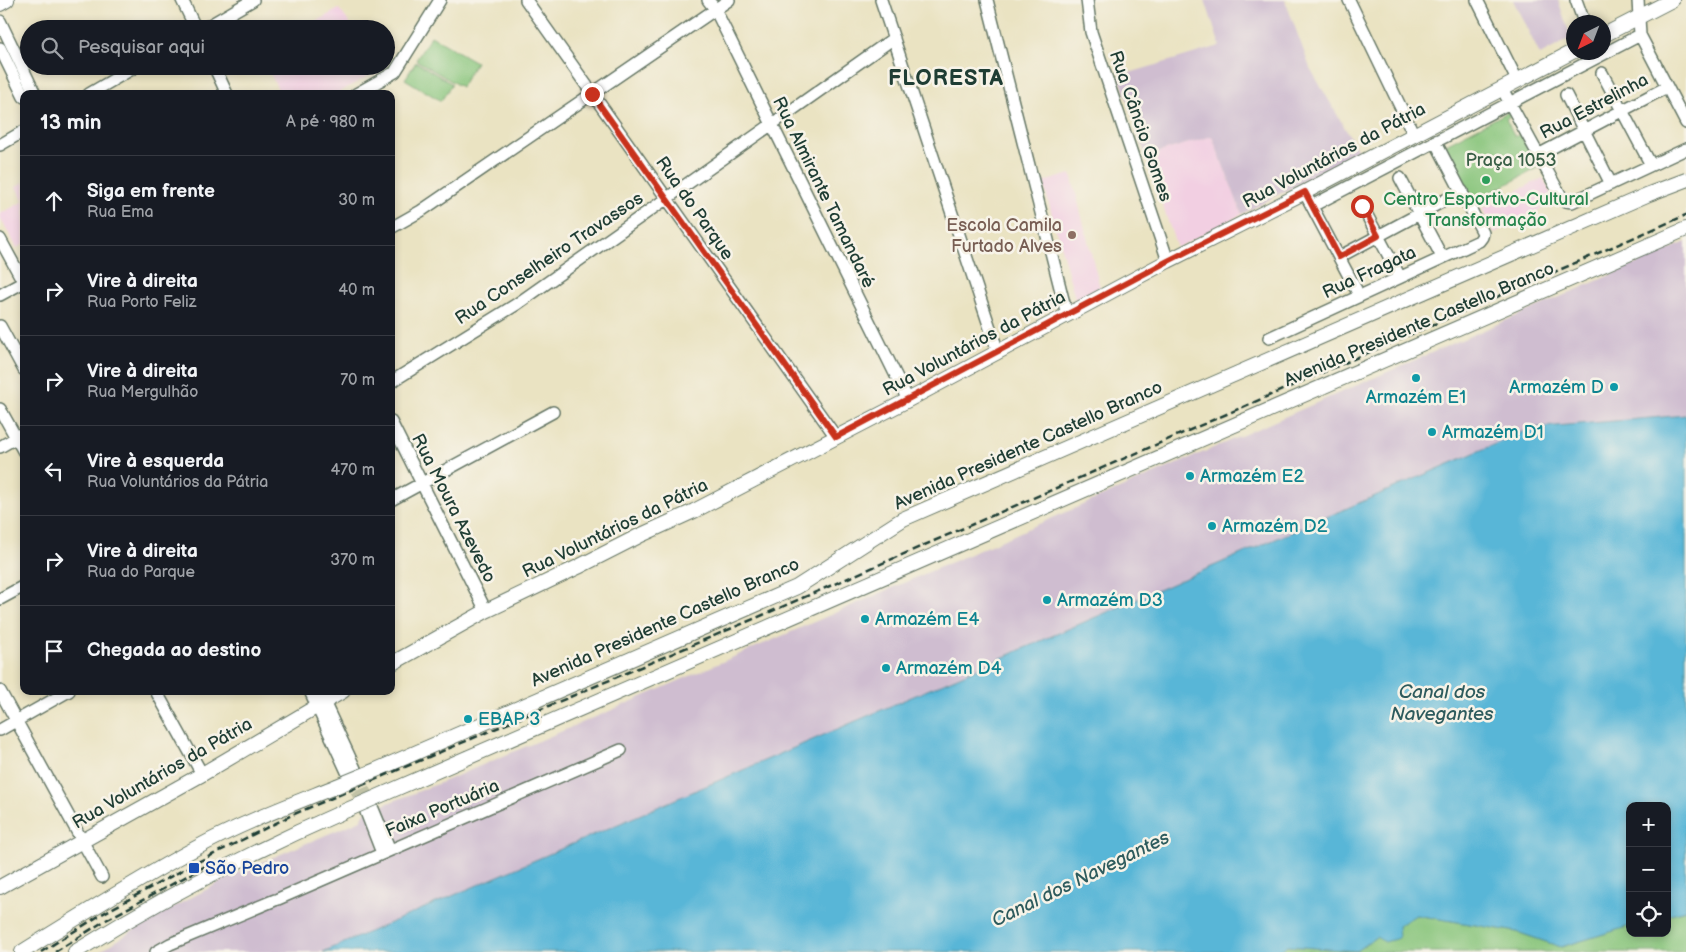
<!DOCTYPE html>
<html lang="pt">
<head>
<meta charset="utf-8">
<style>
	body { margin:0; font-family:"Balsamiq Sans",sans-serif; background:#242831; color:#f1f3f6 }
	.controls { position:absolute; right:15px; bottom:15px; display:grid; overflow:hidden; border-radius:10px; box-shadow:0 2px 8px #0003 }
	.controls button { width:45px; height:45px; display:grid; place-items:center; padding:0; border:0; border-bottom:1px solid #363941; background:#171b24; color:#f1f3f6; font:25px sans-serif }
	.compass { position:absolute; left:1566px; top:15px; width:45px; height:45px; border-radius:50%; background:#171b24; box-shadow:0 2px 8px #0003; rotate:222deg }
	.stop { position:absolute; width:15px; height:15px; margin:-11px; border:4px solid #c8321e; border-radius:50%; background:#fff }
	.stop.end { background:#c8321e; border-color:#fff; box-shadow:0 1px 5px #0008 }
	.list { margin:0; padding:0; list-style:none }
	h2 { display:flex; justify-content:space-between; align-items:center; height:65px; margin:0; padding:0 20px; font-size:21px }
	h2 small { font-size:16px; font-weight:400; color:#9ea1a6 }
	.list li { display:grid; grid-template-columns:32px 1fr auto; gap:15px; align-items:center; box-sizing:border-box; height:90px; padding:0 20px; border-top:1px solid #363941 }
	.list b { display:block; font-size:19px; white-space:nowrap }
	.list p { margin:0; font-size:16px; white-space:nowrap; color:#9ea1a6 }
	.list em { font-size:16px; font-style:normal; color:#9ea1a6 }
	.icon { flex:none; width:28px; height:28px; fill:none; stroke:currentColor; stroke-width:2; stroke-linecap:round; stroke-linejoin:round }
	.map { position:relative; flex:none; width:1686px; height:952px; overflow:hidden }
	.search { position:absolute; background:#171b24; box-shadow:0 2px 8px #0003; left:20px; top:20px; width:375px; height:55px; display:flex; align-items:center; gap:12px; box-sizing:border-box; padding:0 18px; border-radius:28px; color:#9ea1a6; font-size:19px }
	.panel { position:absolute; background:#171b24; box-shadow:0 2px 8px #0003; left:20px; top:90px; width:375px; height:605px; border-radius:10px }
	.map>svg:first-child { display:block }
</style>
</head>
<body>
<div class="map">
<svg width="1686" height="952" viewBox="0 0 1686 952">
	<rect width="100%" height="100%" fill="#f7f3e8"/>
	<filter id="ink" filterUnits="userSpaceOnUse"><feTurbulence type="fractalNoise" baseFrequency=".02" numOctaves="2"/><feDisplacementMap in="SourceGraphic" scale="10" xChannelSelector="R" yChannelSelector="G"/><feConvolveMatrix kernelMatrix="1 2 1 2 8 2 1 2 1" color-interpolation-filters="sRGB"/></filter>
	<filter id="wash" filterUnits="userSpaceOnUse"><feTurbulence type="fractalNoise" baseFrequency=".0096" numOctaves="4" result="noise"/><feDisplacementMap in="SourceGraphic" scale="20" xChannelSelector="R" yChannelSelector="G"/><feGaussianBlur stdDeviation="1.12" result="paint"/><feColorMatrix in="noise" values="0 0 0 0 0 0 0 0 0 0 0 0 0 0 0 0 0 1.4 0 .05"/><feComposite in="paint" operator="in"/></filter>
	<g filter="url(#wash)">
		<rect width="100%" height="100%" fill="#eae3c2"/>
		<path fill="#f2cfe2" d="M339 9 354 29H301Z
			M267 66H381L382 68 336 94H280Z
			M1212 136 1242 214 1177 248 1146 156Z
			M1071 174 1100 288 1076 302 1043 182Z
			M1543 178 1555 202 1494 233 1482 208Z
			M24 182V244L17 248 0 218V214L24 201 16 187Z"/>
		<path fill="#cfbdd0" d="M1205 0H1285L1310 68 1359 152 1242 214 1212 136 1146 156 1119 76 1220 46Z
			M1513 0H1558L1571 38 1540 55Z
			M1686 242V415L1532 428 323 952H99L151 919 241 871 361 820 365 812 440 783 605 713Z"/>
		<path fill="#88c57b" stroke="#548158" d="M431 36 476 62 461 87 416 60Z
			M416 62 452 84 441 101 405 79Z
			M1508 112 1510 116 1506 119 1515 137 1520 134 1538 168 1473 202 1444 145Z
			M1686 910V952H1277L1287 946 1356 951 1376 937 1416 915 1517 932 1561 947 1630 926V933H1667V915Z"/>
		<path fill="#58b6d7" stroke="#3c7a86" d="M1686 415V910L1667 915V806H1630V926L1561 947 1517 932 1416 915 1398 926 1399 938 1385 942 1376 937 1356 951 1287 946 1277 952H323L1532 428Z"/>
	</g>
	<g filter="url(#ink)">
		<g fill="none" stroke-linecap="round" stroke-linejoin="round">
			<path stroke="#c1c2a6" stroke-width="11" stroke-dasharray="11 5.5" stroke-linecap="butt" d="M357 773 373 808
				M349 776 365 811"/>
			<defs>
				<path id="minor" d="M182 0 196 29
					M526 0 836 437
					M708 0 715 9 908 400
					M881 0 998 352
					M987 0 1067 315
					M1087 0 1091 32 1168 261
					M1349 0 1414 135
					M1477 0 1517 80
					M1576 0 1584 22
					M0 21 35 94
					M203 29 253 0
					M1640 35 1686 123
					M0 48 24 97
					M214 66 227 94
					M1602 73 1651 165
					M89 94 137 66
					M356 94 395 72 440 0
					M1566 95 1611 184
					M1506 96 1562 198 1566 201 1572 202 1686 149
					M0 145 24 131
					M1538 155 1667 87
					M1400 178 1442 257
					M1308 199 1359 295
					M1312 206 1640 35 1638 0
					M1362 206 1400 277
					M391 228 421 211 729 0
					M0 239 24 283
					M1339 257 1462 191
					M0 295 24 282
					M0 326 24 370
					M1269 338 1479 241 1482 237 1483 233 1435 141
					M391 382 517 304 894 38
					M0 409 24 452
					M391 422 486 611
					M0 447 24 433
					M391 500 553 412
					M0 599 24 586
					M0 691 102 877
					M156 691 202 774
					M310 691 349 776
					M319 691 357 773
					M0 730 69 691
					M373 809 390 850
					M366 812 382 853
					M278 899 621 750
					M156 952 170 944 275 900"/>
				<path id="major" d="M0 4 7 0
					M1604 35 1672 0
					M391 664 486 611 578 567 639 536 694 511 908 400 1168 261 1305 192 1574 51
					M376 770 797 587 903 519 1649 194 1686 180
					M386 793 1686 229
					M0 887 199 776 343 691
					M22 952C80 916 138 879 198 847 242 823 290 805 337 786
					M75 952C162 898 253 851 347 810"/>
			</defs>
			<use href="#minor" stroke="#676" stroke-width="14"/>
			<use href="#major" stroke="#676" stroke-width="16"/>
			<use href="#minor" stroke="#fff" stroke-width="11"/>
			<use href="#major" stroke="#fff" stroke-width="14"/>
			<path stroke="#1f3d34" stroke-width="2.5" stroke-dasharray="8 4" stroke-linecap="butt" d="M41 952 102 914 192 865 292 815 763 615 1686 215
				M55 952 106 920 211 863"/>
			<defs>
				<path id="major-bridge" d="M337 786 376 770
					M347 810 386 793"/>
			</defs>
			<use href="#major-bridge" stroke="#676" stroke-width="16" stroke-linecap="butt"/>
			<use href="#major-bridge" stroke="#fff" stroke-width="14"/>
		</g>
	</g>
	<g fill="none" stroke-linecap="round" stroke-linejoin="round" filter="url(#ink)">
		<path stroke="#c8321e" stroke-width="6" d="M592 94 836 437 1168 261 1305 192 1339 257 1378 236 1362 206"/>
	</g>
	<circle fill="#2e9e5b" stroke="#f7f3e8" stroke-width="2" cx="1486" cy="180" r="5"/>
	<circle fill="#8d6e63" stroke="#f7f3e8" stroke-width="2" cx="1072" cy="235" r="5"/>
	<g fill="#0f9aa8" stroke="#f7f3e8" stroke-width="2">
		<circle cx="1416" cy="378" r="5"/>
		<circle cx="1614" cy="387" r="5"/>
		<circle cx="1432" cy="432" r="5"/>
		<circle cx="1190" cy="476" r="5"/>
		<circle cx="1212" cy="526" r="5"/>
		<circle cx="1047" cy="600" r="5"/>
		<circle cx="865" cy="619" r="5"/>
		<circle cx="886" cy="668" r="5"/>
		<circle cx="468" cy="719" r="5"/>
	</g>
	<rect fill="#1a4fb4" stroke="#f7f3e8" stroke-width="2" x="188" y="862" width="12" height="12" rx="2.5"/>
	<g text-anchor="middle" stroke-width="5" stroke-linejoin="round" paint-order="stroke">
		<g font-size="18" fill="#1f3d34" stroke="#f7f3e8">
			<text transform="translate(1594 106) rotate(-28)" y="6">Rua Estrelinha</text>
			<text transform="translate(1141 126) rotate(71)" y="6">Rua Câncio Gomes</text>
			<text transform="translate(1334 155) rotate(-28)" y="6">Rua Voluntários da Pátria</text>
			<text transform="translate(824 192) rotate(64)" y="6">Rua Almirante Tamandaré</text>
			<text transform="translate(695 208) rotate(55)" y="6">Rua do Parque</text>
			<text transform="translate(549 258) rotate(-34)" y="6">Rua Conselheiro Travassos</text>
			<text transform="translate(1369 272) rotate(-25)" y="6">Rua Fragata</text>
			<text transform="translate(1419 324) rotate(-23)" y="6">Avenida Presidente Castello Branco</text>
			<text transform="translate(974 343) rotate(-28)" y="6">Rua Voluntários da Pátria</text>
			<text transform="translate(1028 445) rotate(-24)" y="6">Avenida Presidente Castello Branco</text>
			<text transform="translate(454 508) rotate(63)" y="6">Rua Moura Azevedo</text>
			<text transform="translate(615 528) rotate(-26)" y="6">Rua Voluntários da Pátria</text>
			<text transform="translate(665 622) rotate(-24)" y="6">Avenida Presidente Castello Branco</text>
			<text transform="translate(162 773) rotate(-30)" y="6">Rua Voluntários da Pátria</text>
			<text transform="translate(442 808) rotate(-23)" y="6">Faixa Portuária</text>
		</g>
		<g font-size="18" fill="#395f46" stroke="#f7f3e8">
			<text x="1511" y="166">Praça 1053</text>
		</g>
		<g font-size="18" fill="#27864d" stroke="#f7f3e8">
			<text x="1486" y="205">Centro Esportivo-Cultural<tspan x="1486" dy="21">Transformação</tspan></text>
		</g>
		<g font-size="18" fill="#785e54" stroke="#f7f3e8" text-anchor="end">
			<text x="1062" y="231">Escola Camila<tspan x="1062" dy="21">Furtado Alves</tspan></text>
		</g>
		<g font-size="18" fill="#0d838f" stroke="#f7f3e8" text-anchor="start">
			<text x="1604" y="393" text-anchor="end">Armazém D</text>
			<text x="1416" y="403" text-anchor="middle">Armazém E1</text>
			<text x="1442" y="438">Armazém D1</text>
			<text x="1200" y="482">Armazém E2</text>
			<text x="1222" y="532">Armazém D2</text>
			<text x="1057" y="606">Armazém D3</text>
			<text x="875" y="625">Armazém E4</text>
			<text x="896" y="674">Armazém D4</text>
			<text x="478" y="725">EBAP 3</text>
		</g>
		<g font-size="18" fill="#164399" stroke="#f7f3e8" text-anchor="start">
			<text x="205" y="874">São Pedro</text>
		</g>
		<g font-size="19" font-style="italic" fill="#2d5b5d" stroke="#f7f3e8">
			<text x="1442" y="698">Canal dos<tspan x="1442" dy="22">Navegantes</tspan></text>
			<text transform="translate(1080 878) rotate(-26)" y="7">Canal dos Navegantes</text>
		</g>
		<g font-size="22" font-weight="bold" letter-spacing="1" fill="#1f3d34" stroke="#f7f3e8">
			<text x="946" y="85">FLORESTA</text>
		</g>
	</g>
</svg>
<div class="controls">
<button>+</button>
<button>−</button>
<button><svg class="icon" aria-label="locate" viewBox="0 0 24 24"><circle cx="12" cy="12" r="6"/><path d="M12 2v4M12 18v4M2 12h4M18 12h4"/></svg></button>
</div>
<svg class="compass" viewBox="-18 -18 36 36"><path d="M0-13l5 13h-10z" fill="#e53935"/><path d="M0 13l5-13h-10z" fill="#9ea1a6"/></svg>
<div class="stop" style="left:1362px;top:206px"></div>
<div class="stop end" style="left:592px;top:94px"></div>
<div class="search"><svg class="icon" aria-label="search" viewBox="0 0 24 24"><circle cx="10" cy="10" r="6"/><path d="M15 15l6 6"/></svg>Pesquisar aqui</div>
<section class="panel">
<h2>13 min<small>A pé · 980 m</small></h2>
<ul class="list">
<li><svg class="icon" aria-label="ahead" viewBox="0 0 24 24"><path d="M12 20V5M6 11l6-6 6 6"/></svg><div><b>Siga em frente</b><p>Rua Ema</p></div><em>30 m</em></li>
<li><svg class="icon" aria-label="right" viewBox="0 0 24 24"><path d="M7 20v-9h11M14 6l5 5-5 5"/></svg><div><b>Vire à direita</b><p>Rua Porto Feliz</p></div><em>40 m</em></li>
<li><svg class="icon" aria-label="right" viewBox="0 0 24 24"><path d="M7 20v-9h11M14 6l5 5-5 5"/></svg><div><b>Vire à direita</b><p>Rua Mergulhão</p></div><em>70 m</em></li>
<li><svg class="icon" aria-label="left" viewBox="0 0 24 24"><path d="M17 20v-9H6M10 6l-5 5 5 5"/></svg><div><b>Vire à esquerda</b><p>Rua Voluntários da Pátria</p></div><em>470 m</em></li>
<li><svg class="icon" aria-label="right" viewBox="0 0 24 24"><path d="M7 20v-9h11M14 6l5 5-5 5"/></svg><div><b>Vire à direita</b><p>Rua do Parque</p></div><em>370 m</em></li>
<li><svg class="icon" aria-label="arrive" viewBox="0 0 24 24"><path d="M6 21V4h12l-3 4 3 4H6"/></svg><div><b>Chegada ao destino</b></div></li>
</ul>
</section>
</div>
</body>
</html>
